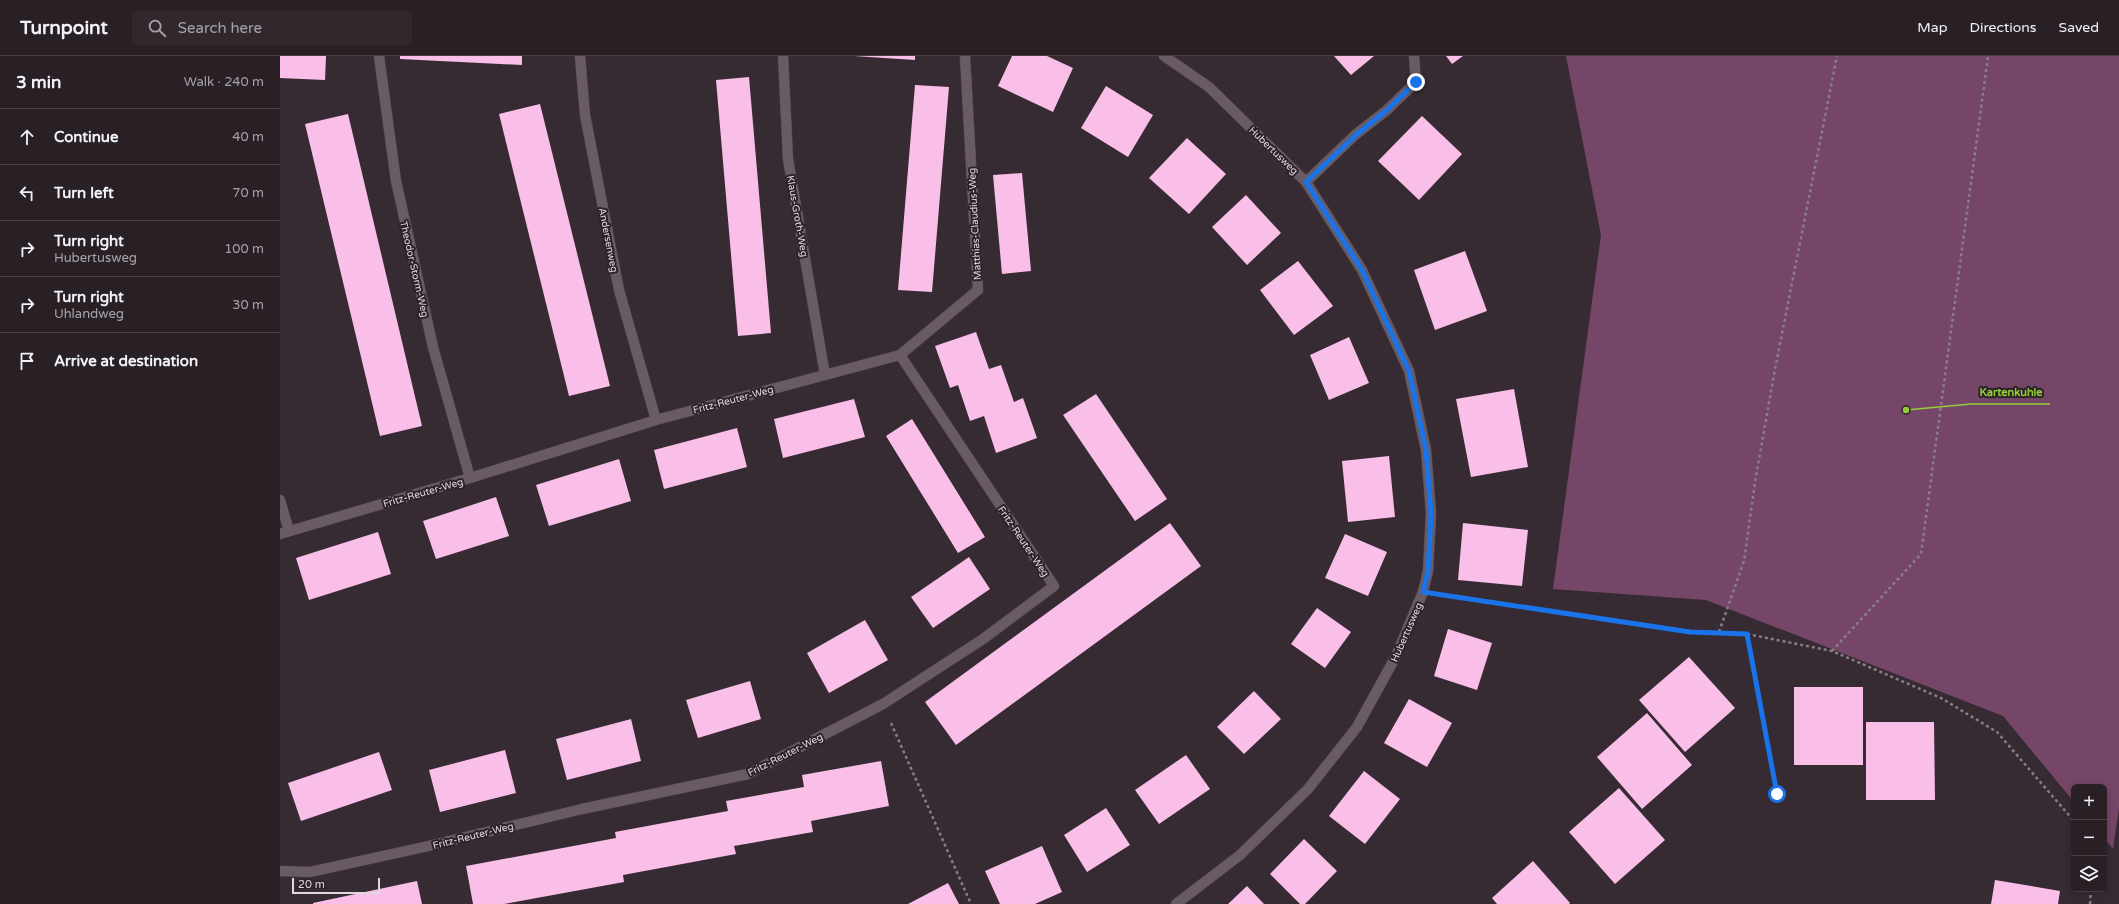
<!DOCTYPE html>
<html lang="en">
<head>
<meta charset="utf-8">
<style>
	body { margin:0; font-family:"Varela Round",sans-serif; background:#31282e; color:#f1f3f6 }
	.controls { position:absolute; right:12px; bottom:12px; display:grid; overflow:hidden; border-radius:6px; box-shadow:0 2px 10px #0003 }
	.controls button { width:36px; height:36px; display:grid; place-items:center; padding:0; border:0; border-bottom:1px solid #453e43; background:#292026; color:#f1f3f6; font:20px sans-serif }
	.scale { position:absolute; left:12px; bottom:10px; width:88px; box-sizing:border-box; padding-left:4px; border:2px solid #e0d8dd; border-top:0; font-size:11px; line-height:14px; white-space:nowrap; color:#e0d8dd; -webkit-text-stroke:3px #2c2229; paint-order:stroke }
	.stop { position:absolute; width:12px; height:12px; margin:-9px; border:3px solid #1a73e8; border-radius:50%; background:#fff }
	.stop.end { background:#1a73e8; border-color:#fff; box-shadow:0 1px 4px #0008 }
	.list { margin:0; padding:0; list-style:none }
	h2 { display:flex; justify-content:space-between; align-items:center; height:52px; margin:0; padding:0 16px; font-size:17px }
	h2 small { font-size:13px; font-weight:400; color:#a5a3a7 }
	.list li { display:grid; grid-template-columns:26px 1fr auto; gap:12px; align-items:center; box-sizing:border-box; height:56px; padding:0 16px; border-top:1px solid #453e43 }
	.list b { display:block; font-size:15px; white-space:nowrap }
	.list p { margin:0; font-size:13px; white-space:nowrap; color:#a5a3a7 }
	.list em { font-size:13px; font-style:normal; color:#a5a3a7 }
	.icon { flex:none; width:22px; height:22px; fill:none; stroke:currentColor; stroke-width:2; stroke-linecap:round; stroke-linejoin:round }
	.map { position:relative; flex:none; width:1839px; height:848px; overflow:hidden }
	header { display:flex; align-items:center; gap:24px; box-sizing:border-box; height:56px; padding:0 20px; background:#292026; border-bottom:1px solid #453e43 }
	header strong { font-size:19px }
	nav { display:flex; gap:22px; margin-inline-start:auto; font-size:14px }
	.search { width:280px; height:36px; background:#31282e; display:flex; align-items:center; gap:10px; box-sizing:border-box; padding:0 14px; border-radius:6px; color:#a5a3a7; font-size:15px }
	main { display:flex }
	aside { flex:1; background:#292026 }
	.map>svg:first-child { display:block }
</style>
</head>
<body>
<header>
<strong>Turnpoint</strong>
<div class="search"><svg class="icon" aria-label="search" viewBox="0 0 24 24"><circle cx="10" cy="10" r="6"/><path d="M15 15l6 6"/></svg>Search here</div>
<nav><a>Map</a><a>Directions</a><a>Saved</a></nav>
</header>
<main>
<aside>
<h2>3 min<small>Walk · 240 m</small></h2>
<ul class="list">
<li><svg class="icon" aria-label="ahead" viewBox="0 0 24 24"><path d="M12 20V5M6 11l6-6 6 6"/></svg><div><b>Continue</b></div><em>40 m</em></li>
<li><svg class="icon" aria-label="left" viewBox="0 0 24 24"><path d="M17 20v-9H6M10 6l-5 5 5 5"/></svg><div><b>Turn left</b></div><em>70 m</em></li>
<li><svg class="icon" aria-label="right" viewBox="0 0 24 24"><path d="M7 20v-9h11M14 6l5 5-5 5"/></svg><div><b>Turn right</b><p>Hubertusweg</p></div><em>100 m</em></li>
<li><svg class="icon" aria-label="right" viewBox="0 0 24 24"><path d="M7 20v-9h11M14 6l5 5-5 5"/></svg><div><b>Turn right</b><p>Uhlandweg</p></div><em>30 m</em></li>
<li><svg class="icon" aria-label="arrive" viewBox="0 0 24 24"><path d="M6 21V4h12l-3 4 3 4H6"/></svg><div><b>Arrive at destination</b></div></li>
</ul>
</aside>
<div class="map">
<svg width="1839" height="848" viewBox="0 0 1839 848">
	<rect width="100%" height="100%" fill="#372b33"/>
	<path fill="#764669" d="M1286 0H1839V752L1833 793 1824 782V731H1794V746L1723 660 1426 544 1273 533 1321 179Z"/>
	<path fill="#fabfe8" d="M0 0H46L45 24 0 22Z
		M120 0H242V9L120 3Z
		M574 0H635V4Z
		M732 0H767L793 12 773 56 718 30Z
		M1054 0H1094L1071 19Z
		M1166 0H1183L1172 8Z
		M469 21 491 277 458 280 436 24Z
		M635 29 669 31 652 236 618 234Z
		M826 30 873 59 848 101 801 72Z
		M260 48 330 330 289 340 219 58Z
		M68 58 142 370 100 380 25 68Z
		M1142 60 1182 98 1139 144 1098 105Z
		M907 82 946 118 909 158 869 122Z
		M742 117 751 215 722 218 713 119Z
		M966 139 1001 177 967 209 932 171Z
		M1185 195 1207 255 1155 274 1134 214Z
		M1018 205 1053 250 1014 279 980 234Z
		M696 276 709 313 721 309 734 346 743 342 757 382 716 397 704 360 690 365 678 329 670 332 655 290Z
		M1069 281 1089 327 1049 344 1030 299Z
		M1234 333 1248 411 1191 421 1176 343Z
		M816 338 887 443 855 465 783 359Z
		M574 343 585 381 503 402 494 363Z
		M632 363 705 481 678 497 606 380Z
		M457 372 467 411 384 433 374 394Z
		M1109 400 1115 461 1068 466 1062 405Z
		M339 403 351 445 269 470 256 429Z
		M216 441 229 480 156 503 143 465Z
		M890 467 921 510 676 689 645 646Z
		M1183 467 1248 474 1242 530 1178 524Z
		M98 476 111 518 29 544 16 502Z
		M1065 478 1107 496 1088 540 1045 522Z
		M689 501 710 533 653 572 631 541Z
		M1037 552 1071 576 1045 612 1011 588Z
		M585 564 608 604 549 637 527 597Z
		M1168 573 1212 587 1197 634 1154 620Z
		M1409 601 1455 652 1405 696 1359 644Z
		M470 625 481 663 418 682 406 644Z
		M1514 631H1583V709H1514Z
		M974 635 1001 663 964 698 937 671Z
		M1129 643 1172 667 1147 711 1104 687Z
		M1367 657 1412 709 1362 753 1317 701Z
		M351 663 361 705 287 724 276 683Z
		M1586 666H1654L1655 744H1586Z
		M225 694 236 737 160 756 149 714Z
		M99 696 112 734 21 765 8 727Z
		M906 699 930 733 879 768 855 734Z
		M601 705 609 750 531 765 533 776 454 790 456 798 343 819 344 826 224 848H193L186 810 336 782 335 776 448 755 446 745 524 731 522 719Z
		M1084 715 1120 743 1085 788 1049 760Z
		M1339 732 1385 784 1335 828 1289 776Z
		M826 752 850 789 807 816 784 779Z
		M1024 783 1057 815 1025 848H1020L990 818Z
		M762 790 782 836 755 848H720L705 815Z
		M1253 805 1290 847 1289 848H1217L1212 842Z
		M1715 824 1780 835 1778 848H1711Z
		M137 825 142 848H33V847Z
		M668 827 679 848H628Z
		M967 830 984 848H948Z"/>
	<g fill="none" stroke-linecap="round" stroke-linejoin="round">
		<defs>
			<path id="street" d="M99 0 116 125 153 291 190 422
				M300 0 305 59 339 234 376 364
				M503 0 508 103 545 319
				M884 0 929 31 1026 126 1082 214 1129 315 1146 394 1151 457 1148 515 1143 536 1116 600 1077 671 1028 733 960 799 896 848
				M1026 126 1075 79 1107 54 1136 26 1134 0
				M620 299 698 234 685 0
				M0 444 9 475
				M0 478 190 422 376 364 620 299 774 530 703 583 603 648 468 718 302 753 144 791 30 816 0 815"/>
		</defs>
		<use href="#street" stroke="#50474d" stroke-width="11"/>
		<path stroke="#887e84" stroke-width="2.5" stroke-dasharray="3 3" stroke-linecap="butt" d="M1164 539 1410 576 1467 578 1552 595 1661 642 1717 676 1794 765
			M1439 576 1464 505 1475 426 1495 313 1557 0
			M1467 578 1497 738
			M1552 595 1641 498 1708 0
			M611 667 691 848
			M1810 848 1811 833"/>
		<use href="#street" stroke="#685b64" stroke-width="10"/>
	</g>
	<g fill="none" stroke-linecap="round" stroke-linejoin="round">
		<path stroke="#1a73e8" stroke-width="5" d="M1136 26 1107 54 1076 79 1026 126 1082 214 1129 315 1146 394 1151 457 1148 515 1143 536 1410 576 1467 578 1497 738"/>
	</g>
	<g text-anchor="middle" stroke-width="4" stroke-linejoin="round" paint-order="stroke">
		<g font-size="10" fill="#e0d8dd" stroke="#2c2229">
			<text transform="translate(994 94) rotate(44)" y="4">Hubertusweg</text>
			<text transform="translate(518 160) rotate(80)" y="4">Klaus-Groth-Weg</text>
			<text transform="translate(694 168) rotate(-93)" y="4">Matthias-Claudius-Weg</text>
			<text transform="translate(329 184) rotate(79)" y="4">Andersenweg</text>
			<text transform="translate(135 213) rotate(77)" y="4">Theodor-Storm-Weg</text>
			<text transform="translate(453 343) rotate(-15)" y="4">Fritz-Reuter-Weg</text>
			<text transform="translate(143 436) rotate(-16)" y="4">Fritz-Reuter-Weg</text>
			<text transform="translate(744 485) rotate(56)" y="4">Fritz-Reuter-Weg</text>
			<text transform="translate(1126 576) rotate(-66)" y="4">Hubertusweg</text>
			<text transform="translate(505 698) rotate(-27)" y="4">Fritz-Reuter-Weg</text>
			<text transform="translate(193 779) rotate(-14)" y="4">Fritz-Reuter-Weg</text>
		</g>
	</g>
	<path fill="none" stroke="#96cc39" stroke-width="1.5" d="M1626 354L1691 348H1770"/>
	<circle fill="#96cc39" stroke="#2c2229" stroke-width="1.5" cx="1626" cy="354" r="4"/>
	<g font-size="11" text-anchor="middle" font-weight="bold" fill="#96cc39" stroke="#2c2229" stroke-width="4" stroke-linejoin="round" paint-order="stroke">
		<text x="1731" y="340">Kartenkuhle</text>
	</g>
</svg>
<div class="controls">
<button>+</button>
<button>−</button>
<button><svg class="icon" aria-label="layers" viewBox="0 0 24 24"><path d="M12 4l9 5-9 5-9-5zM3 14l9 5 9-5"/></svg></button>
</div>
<div class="scale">20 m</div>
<div class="stop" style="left:1497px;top:738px"></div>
<div class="stop end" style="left:1136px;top:26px"></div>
</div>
</main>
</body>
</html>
